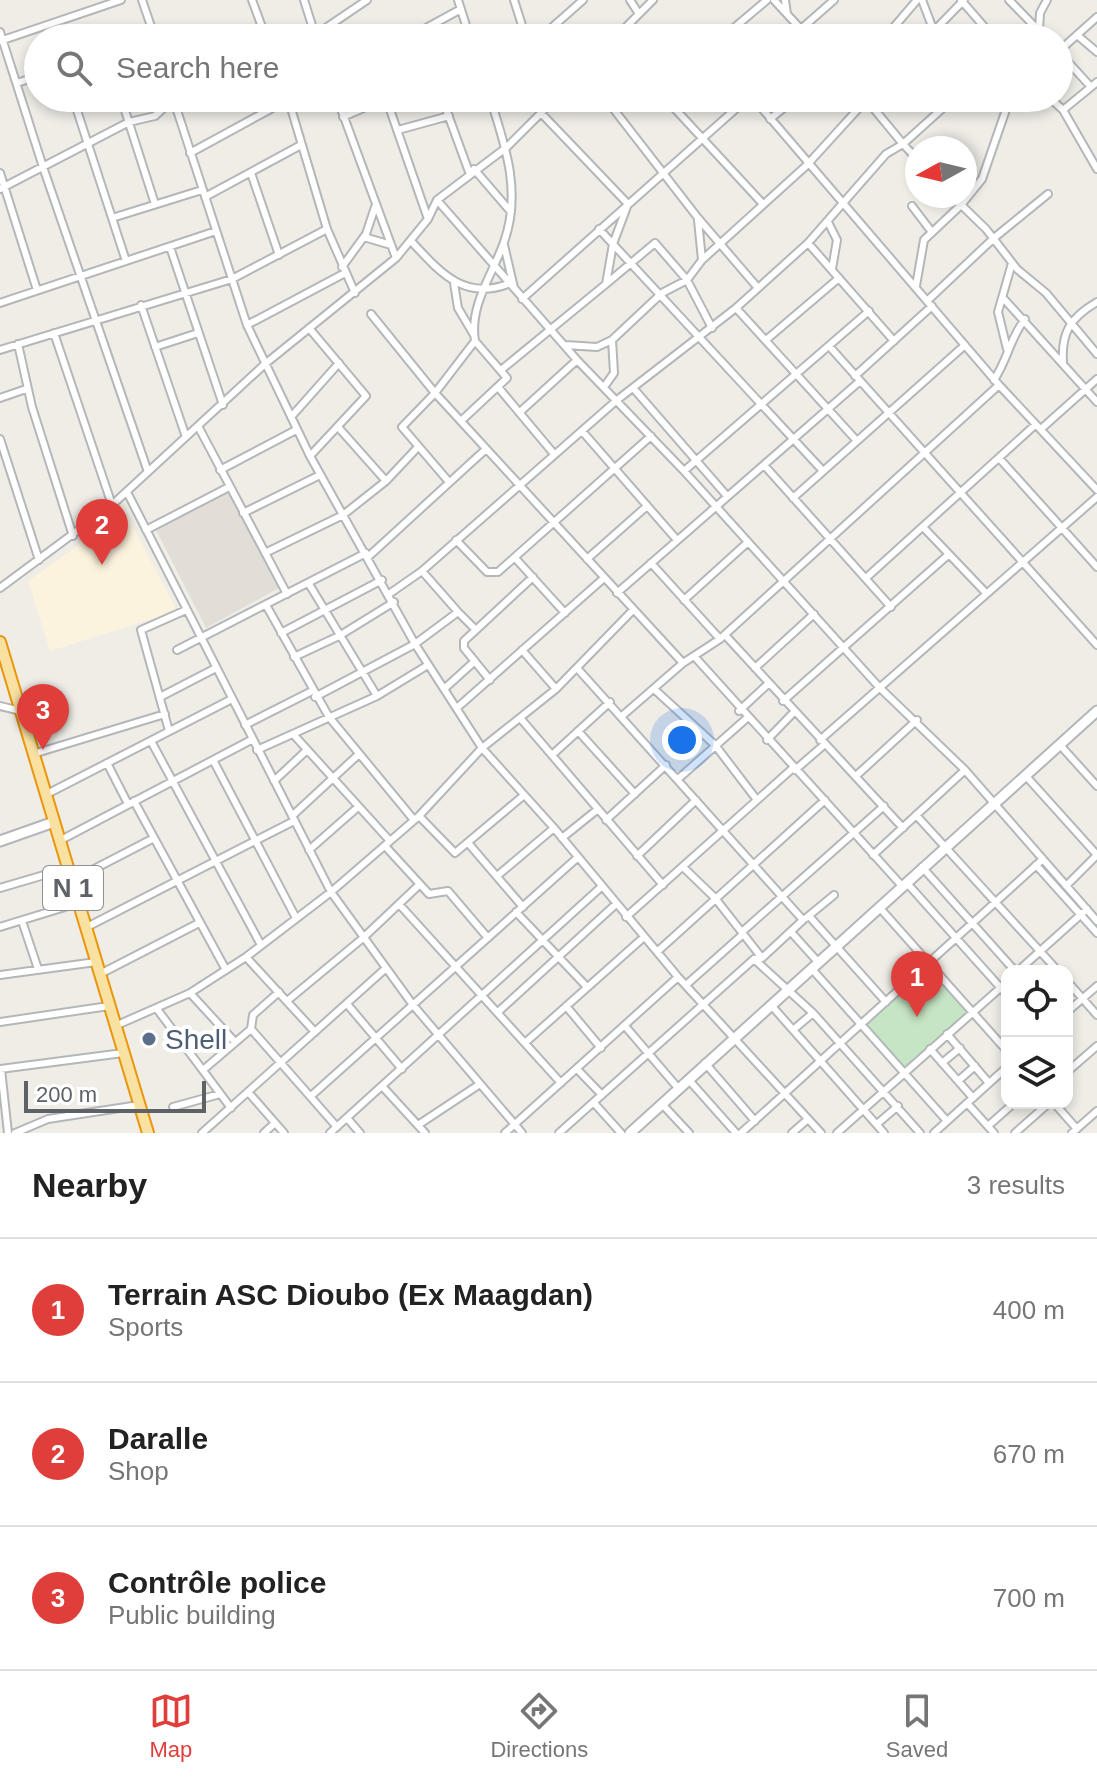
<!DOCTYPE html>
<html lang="en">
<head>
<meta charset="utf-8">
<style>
	body { margin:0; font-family:Helvetica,sans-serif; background:#f2f2f2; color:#222 }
	.controls { position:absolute; right:24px; bottom:24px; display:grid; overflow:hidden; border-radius:16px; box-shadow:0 4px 12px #0003 }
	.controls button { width:72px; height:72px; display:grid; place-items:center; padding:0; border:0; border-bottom:2px solid #e0e0e0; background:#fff; color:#222; font:40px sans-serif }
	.compass { position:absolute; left:905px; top:136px; width:72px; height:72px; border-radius:50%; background:#fff; box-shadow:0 4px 12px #0003; rotate:262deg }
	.scale { position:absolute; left:24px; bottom:20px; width:182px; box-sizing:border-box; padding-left:8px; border:4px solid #5e6266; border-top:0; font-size:22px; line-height:28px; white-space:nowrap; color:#5e6266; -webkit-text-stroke:6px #fff; paint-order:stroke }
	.you { position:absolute; left:682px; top:740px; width:28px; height:28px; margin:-20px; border:6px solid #fff; border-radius:50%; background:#1a73e8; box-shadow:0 0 0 12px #1a73e833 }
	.badge { display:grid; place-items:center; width:52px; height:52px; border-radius:50%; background:#e03e3b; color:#fff; font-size:26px; font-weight:700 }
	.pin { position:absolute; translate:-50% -66px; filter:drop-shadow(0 2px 4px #0008) }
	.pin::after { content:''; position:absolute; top:42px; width:28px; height:24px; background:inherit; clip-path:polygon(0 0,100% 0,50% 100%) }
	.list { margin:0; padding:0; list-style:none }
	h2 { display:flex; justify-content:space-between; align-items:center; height:104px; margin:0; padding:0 32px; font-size:34px }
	h2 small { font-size:26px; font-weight:400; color:#767676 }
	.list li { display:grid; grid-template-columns:52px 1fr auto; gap:24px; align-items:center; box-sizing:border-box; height:144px; padding:0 32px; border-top:2px solid #e0e0e0 }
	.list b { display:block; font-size:30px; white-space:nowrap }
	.list p { margin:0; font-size:26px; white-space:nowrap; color:#767676 }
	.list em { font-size:26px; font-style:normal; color:#767676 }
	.icon { flex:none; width:44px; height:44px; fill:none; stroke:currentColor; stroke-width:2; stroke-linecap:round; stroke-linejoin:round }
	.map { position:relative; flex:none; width:1097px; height:1133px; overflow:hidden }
	.search { position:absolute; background:#fff; box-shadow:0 4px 12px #0003; left:24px; right:24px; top:24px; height:88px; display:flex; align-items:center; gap:20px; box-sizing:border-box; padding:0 28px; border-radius:44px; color:#767676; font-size:30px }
	.sheet { height:536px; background:#fff }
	nav { display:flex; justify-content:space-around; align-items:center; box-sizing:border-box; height:112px; border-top:2px solid #e0e0e0; background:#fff; font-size:22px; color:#767676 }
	nav a { display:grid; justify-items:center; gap:4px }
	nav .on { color:#e03e3b }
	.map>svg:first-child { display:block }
</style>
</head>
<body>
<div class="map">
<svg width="1097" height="1133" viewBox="0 0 1097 1133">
	<rect width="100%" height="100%" fill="#efede6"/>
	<path fill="#fcf3de" d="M121 504 177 611 50 651 28 581 72 550Z"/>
	<path fill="#e2ded7" d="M228 492 279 588 206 628 156 530Z"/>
	<path fill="#c6e5c4" d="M930 966 969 1010 905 1068 865 1024Z"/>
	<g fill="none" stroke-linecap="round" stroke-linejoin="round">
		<defs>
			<path id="minor" d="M142 0 155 38
				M252 0 266 38
				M304 0 316 38
				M458 0 470 38
				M514 0 526 38
				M630 0 639 14
				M774 0 809 38
				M785 0 787 14
				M922 0 933 29
				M961 0 994 38
				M1009 0 1046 38
				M801 29 834 0
				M1039 30 1040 13 1047 0
				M0 32 43 167 148 472
				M1077 35 1097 52
				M311 38 367 0
				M408 38 461 9
				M540 38 583 0
				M615 38 653 0
				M722 38 767 0
				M892 38 894 27 917 0
				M927 38 964 0
				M0 41 121 0
				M1059 51 1097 17
				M1059 52 1091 87
				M17 83 38 76
				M73 98 126 261
				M121 98 155 204
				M173 98 247 325 310 456 415 644 482 748 554 828 678 977 821 1133
				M288 98 327 229 355 293
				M337 98 396 258
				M386 98 428 219
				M442 98 469 172
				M605 98 698 218 758 288
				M665 98 763 204
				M753 98 999 385 1097 490
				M1050 98 1063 110 1097 169
				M1063 110 1097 82
				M343 117 387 98
				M770 119 796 98
				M398 130 449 116
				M190 153 289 99
				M917 159 903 144 954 98
				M474 169 511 212
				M0 173 37 290
				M251 173 279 255
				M0 189 129 122 155 116 174 98
				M952 196 986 229 1017 269 1046 293 1097 354
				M205 197 301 145
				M437 200 577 360 684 471 879 687 965 770 1097 921
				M912 206 931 231
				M112 218 202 190
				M698 220 702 260
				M828 222 837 240 832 269
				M599 229 823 471
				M364 237 391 245
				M411 241C439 271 463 301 508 284
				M808 243 894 341
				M504 245 514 288
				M170 247 223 405
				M342 267 366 234 375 207
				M454 283 458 308 474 335
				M606 284 655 243 687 280 712 328
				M916 286 924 240 961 205 982 179 1010 98
				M522 299 748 98
				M1004 299 1097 402
				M927 301 994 238 1048 194
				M0 303 216 231
				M141 305 186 437
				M736 308 857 441
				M371 314 435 393 683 663
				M247 325 345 273
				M309 328 366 396 310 456
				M54 333 112 505
				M766 340 839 278
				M18 344 32 407 73 536
				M565 345 597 347 612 340
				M829 346 1097 645
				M155 347 198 333
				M1007 349 998 312 1012 263
				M0 350 232 279 327 229
				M1063 362C1061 332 1071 317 1097 302
				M501 370 606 284 613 244 628 204 541 113
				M855 376 932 306
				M994 380C1008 359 1010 338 1025 319
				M498 387 554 454
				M604 387 614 373 612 340 662 293 687 280 702 260 807 165 868 98
				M634 389 727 496
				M0 398 26 389
				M520 412 577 360
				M291 417 339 363
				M461 421 507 378 475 341C469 305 493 274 504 242 522 192 505 145 490 98
				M198 426 287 594
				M338 427 386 481
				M1041 429 1097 379
				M582 431 677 540
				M0 439 39 560
				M999 458 1097 567
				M764 465 891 607
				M220 470 296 430
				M684 471 869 311
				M449 482 402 427 435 393 475 341
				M127 492 331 892 413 1005 522 1133
				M793 498 965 345
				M243 513 320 475
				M923 527 986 593
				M146 530 229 487
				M456 540 487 572H498L651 436
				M265 553 343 515 386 481 418 447
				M368 557 486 449
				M516 559 565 613
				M587 559 647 506
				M651 563 720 639
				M422 571 458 612
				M866 578 1035 425
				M309 584 377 696
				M0 588 112 505 265 364 396 258 428 219 437 200 507 147 556 98
				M617 593 860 381
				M389 594 422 571 617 400 736 308 808 243 886 154 903 144 865 98
				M684 600 748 542
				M266 605 329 717 414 820
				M281 633 382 580
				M725 635 903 828
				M177 650 366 553
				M522 650 556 689
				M694 656 902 886
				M294 657 339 636 394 602
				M755 668 814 614
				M490 680 464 648V641L533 577
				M444 689 475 661
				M654 689 715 745 757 800
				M160 697 216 668
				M315 697 415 644 458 612 476 630
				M783 701 948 555
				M0 706 21 711
				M458 707 604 578
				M739 711 769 683
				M622 716 683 663 720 639 999 385
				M521 719 663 885
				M245 725 312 691
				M169 731 141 630 186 610
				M578 731 635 794
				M293 734 390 841
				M767 740 794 712
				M820 740 1097 497
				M151 741 261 945
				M1060 745 1097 786
				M257 750 377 696 428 665
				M33 754 165 714
				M552 755 610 702
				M213 760 296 918
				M107 763 128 804
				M795 770 825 744
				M857 775 917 720
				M1025 775 1097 855 1066 886
				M678 779 747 718
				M274 781 307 750
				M47 794 232 699
				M134 801 226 970
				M916 815 1058 971
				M292 816 359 754
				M419 816 455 853 523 796
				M606 820 666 765
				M562 838 598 809
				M59 841 253 739
				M469 844 523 907
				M385 846 429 894 448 891 488 938
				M309 850 358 807
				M873 855 965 770
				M637 856 696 800
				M1036 865 1097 933
				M683 867 715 898 762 958
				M922 867 1015 971
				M497 876 554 828
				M71 881 154 838
				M906 882 1007 995
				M0 888 68 868
				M399 904 561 1083
				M879 907 1007 1051
				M516 912 587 987
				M809 916 886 1002
				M626 917 793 768
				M806 918 834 895
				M22 921 38 969
				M0 927 78 903
				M85 928 294 821
				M743 931 884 806
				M791 932 818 962
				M658 951 825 800
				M246 957 315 1032
				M754 959 813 1013 920 1133
				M811 968 947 1121
				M1018 971 1087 909
				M100 974 199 923
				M0 975 96 962
				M1067 981 1097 1015
				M686 985 741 936
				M279 992 253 1015 251 1029 337 1127
				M190 993 235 1042
				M287 1001 363 938 419 885
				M347 1004 402 1069
				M771 1005 884 1133
				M566 1006 601 1048
				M157 1009 231 1108
				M498 1012 616 904
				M1067 1012 1097 986
				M0 1022 109 1006
				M115 1026 190 993 246 957 331 892 419 816 482 748 556 689 633 610
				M625 1026 678 1088
				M793 1030 813 1013
				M947 1034 989 1083
				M526 1042 644 937
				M930 1049 973 1098
				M705 1063 755 1121
				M942 1063 960 1048
				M0 1069 123 1053
				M1 1069 8 1133
				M577 1069 602 1095
				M203 1070 251 1029
				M1067 1072 1097 1046
				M688 1079 736 1133
				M958 1081 975 1066
				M382 1086 425 1133
				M249 1093 284 1133
				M311 1096 577 858
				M594 1103 621 1133
				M967 1103 994 1133
				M1054 1103 1077 1129
				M662 1104 689 1133
				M173 1107 220 1094
				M347 1118 360 1133
				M877 1124 898 1106
				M418 1125 480 1084
				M988 1126 1014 1103
				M15 1133 48 1119 139 1105
				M202 1133 385 969
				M264 1133 275 1123
				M330 1133 600 888
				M505 1133 678 977
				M559 1133 754 959 762 958 803 920 577 668
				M741 1133 1043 859
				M792 1133 808 1119
				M837 1133 1007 982
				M934 1133 1007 1067
				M1015 1133 1049 1103
				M1072 1133 1097 1111"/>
			<path id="secondary" d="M0 841 54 822
				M630 1133 1097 711"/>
			<path id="trunk" d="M0 642 148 1133"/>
		</defs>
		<use href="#minor" stroke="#b3b7ba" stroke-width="10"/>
		<use href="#secondary" stroke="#b2b6ba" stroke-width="13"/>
		<use href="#trunk" stroke="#e9960d" stroke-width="14"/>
		<use href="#minor" stroke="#fff" stroke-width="6"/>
		<use href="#secondary" stroke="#fff" stroke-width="9"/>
		<use href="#trunk" stroke="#f9e1a2" stroke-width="10"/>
	</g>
	<circle fill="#5c6f8a" stroke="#fff" stroke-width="3" cx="149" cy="1039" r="8"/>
	<g text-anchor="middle" stroke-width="8" stroke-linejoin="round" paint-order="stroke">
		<rect fill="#fff" stroke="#8e9194" stroke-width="2" x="43" y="866" width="60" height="44" rx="6"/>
		<g font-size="26" font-weight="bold" fill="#5e6266">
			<text x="73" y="897">N 1</text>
		</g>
		<g font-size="28" fill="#4e5e75" stroke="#fff" text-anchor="start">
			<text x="165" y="1049">Shell</text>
		</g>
	</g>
</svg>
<div class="controls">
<button><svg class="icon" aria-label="locate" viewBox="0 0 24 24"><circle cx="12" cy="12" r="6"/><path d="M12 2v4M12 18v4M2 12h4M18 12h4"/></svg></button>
<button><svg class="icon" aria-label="layers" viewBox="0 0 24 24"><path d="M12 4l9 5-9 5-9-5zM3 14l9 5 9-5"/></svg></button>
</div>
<svg class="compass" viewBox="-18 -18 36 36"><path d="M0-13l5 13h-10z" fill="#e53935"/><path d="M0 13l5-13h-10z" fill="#767676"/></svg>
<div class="scale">200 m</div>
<div class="you"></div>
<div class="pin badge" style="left:917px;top:1017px">1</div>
<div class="pin badge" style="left:102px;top:565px">2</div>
<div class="pin badge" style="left:43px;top:750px">3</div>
<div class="search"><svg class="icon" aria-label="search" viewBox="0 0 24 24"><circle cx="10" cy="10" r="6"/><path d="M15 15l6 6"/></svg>Search here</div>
</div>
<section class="sheet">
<h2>Nearby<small>3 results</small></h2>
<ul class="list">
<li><span class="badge">1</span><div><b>Terrain ASC Dioubo (Ex Maagdan)</b><p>Sports</p></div><em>400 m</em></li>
<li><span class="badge">2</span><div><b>Daralle</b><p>Shop</p></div><em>670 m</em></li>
<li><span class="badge">3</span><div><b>Contrôle police</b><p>Public building</p></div><em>700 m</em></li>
</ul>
</section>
<nav>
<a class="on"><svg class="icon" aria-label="map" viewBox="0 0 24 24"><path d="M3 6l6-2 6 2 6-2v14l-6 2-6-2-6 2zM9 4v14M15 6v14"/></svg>Map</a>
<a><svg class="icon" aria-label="directions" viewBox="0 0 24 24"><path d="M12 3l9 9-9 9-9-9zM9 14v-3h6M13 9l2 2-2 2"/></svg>Directions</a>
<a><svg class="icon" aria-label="saved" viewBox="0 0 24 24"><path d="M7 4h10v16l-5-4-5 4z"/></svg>Saved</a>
</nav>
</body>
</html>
